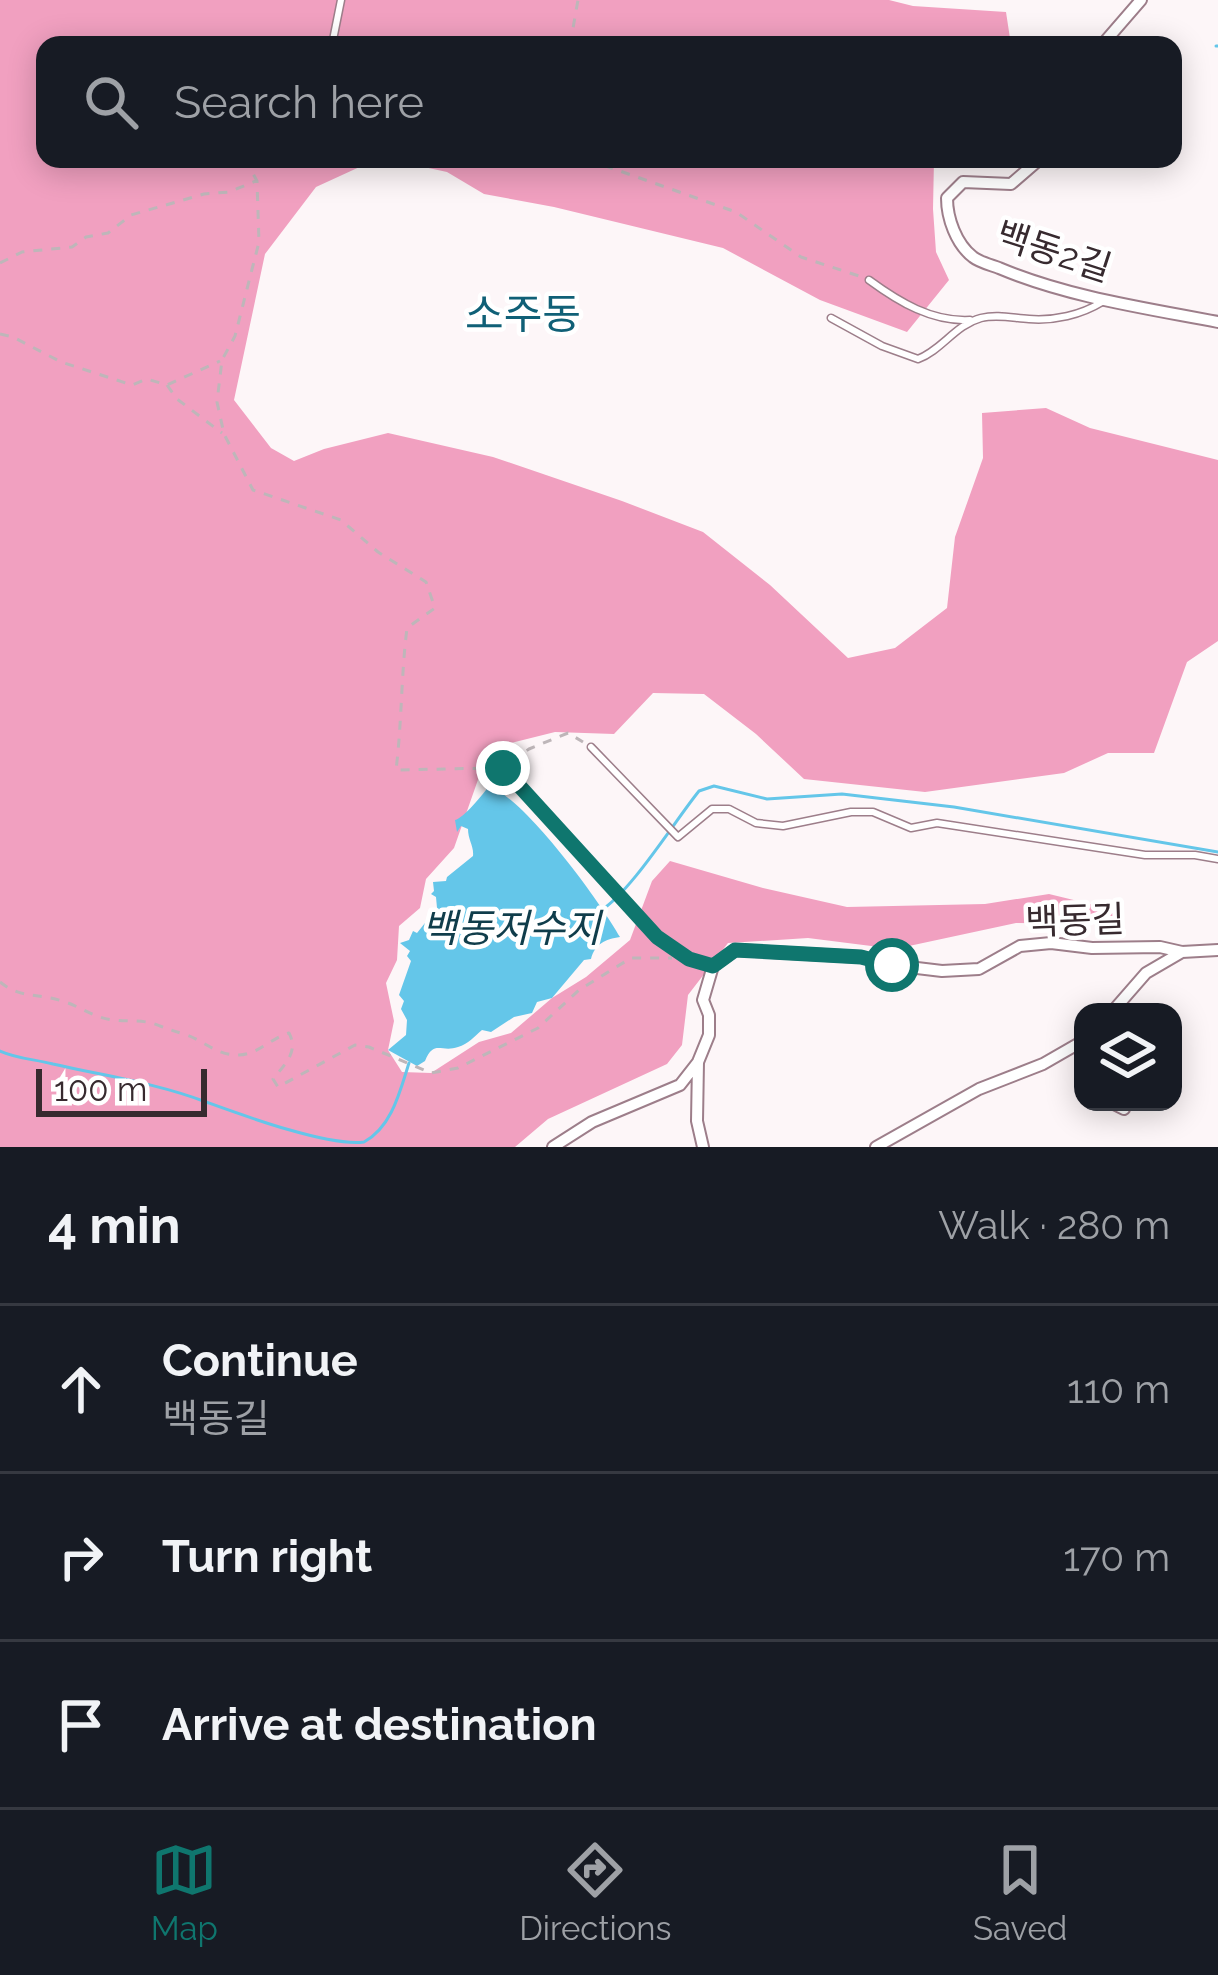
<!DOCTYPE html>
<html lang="en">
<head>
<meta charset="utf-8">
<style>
	body { margin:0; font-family:Raleway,"Noto Sans KR",sans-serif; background:#20242c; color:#f1f3f6 }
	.controls { position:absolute; right:36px; bottom:36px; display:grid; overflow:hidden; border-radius:24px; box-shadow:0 6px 30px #0003 }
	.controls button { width:108px; height:108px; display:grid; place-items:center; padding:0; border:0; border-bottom:3px solid #363941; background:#171b24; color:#f1f3f6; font:60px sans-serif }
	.scale { position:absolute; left:36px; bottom:30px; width:171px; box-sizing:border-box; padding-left:12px; border:6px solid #372a2f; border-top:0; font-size:33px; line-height:42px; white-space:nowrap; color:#372a2f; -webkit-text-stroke:9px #fff; paint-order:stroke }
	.stop { position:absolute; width:36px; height:36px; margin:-27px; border:9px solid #0f766e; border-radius:50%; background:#fff }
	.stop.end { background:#0f766e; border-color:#fff; box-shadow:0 3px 12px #0008 }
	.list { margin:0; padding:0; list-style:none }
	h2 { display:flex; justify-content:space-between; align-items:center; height:156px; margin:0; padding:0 48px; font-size:51px }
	h2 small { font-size:39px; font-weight:400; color:#9ea1a6 }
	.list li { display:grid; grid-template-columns:78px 1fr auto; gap:36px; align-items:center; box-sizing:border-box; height:168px; padding:0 48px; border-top:3px solid #363941 }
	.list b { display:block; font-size:45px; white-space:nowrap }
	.list p { margin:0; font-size:39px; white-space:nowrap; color:#9ea1a6 }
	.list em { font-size:39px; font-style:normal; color:#9ea1a6 }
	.icon { flex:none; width:66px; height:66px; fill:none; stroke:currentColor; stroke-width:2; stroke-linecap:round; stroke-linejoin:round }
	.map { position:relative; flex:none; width:1218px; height:1147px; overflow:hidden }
	.search { position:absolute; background:#171b24; box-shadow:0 6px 30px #0003; left:36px; right:36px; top:36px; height:132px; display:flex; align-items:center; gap:30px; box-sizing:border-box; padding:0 42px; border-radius:24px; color:#9ea1a6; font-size:45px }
	.sheet { height:660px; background:#171b24 }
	nav { display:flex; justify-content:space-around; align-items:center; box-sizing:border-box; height:168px; border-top:3px solid #363941; background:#171b24; font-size:33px; color:#9ea1a6 }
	nav a { display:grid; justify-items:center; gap:6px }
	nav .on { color:#0f766e }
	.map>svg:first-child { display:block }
</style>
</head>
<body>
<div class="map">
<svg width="1218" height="1147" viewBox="0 0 1218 1147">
	<rect width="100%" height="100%" fill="#fdf6f8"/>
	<path fill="#f1a0c0" d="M0 0H889L913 6 1006 12 1011 45H45V159H377L316 187 265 254 234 400 271 448 294 461 324 449 388 433 493 457 622 501 703 532 770 585 848 658 895 648 947 608 955 537 983 458 982 413 1046 408 1090 428 1218 460V641L1187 662 1154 753H1108L1064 773 925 792 804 779 756 734 704 694 653 693 614 734 555 732 511 743 480 774 454 848 426 879 420 908 399 926 397 960 386 983 394 1021 388 1050 402 1072 431 1073 479 1042 511 1033 552 998 586 977 630 940 652 881 670 861 763 888 847 907 985 904 1049 894 1123 912 1117 924 1016 923 895 949 808 938 728 943 688 995 682 1045 667 1064 548 1119 515 1147H0Z
		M387 159H934L933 209 936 252 949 280 907 332 820 300 723 248 554 207 484 194 447 172Z"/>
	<path fill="#64c6e9" d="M489 786C526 800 599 900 620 937 605 939 595 944 591 959L584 960 552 998 537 1002 532 1013 514 1017 491 1032 482 1030C475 1036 468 1044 458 1047 441 1053 434 1039 425 1061L417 1066 388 1050 406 1035 407 1020 401 1009 404 1001 399 995 411 961 407 956 410 951 400 943 409 940 413 931 417 933 437 908 436 897 431 894 434 891 433 882 446 881 447 877 473 856C474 846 468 840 468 829L461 826 457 832 455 820C464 818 483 794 489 786Z"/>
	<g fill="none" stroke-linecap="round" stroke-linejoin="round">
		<path stroke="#64c6e9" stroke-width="3" d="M1216 46H1218
			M600 911C631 892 674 822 699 791L714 786 767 799 842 794 954 807 1218 852
			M0 1051C18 1059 34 1059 53 1064 105 1076 156 1083 206 1102 242 1115 329 1147 364 1142 392 1127 400 1091 409 1063"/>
		<defs>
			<path id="service" d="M332 45 341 0
				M869 280C899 302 932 322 970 320
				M831 318 882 346 918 359C942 350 955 325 981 318 997 314 1013 318 1029 319 1054 321 1081 315 1102 302
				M591 747 678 837 712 809H729L756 823 783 826 851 812H873L911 828 937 823 1145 855H1195L1218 859
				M503 768 657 937 689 959 711 965"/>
			<path id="minor" d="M1102 45 1141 0
				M1040 159 1011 184 963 182 947 198C947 218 956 244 973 257 979 262 991 265 999 268 1068 297 1145 308 1218 322
				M1112 1012 1146 973 1182 952
				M698 1062 697 1121 703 1147
				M1110 1102 1124 1109
				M553 1147 592 1122 680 1085 698 1062 709 1035V1015L703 1000 713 966 735 950 861 957 892 965 942 971 979 969 1020 946 1051 943 1092 948 1160 947 1182 952 1218 950
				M876 1147 979 1089 1043 1064 1083 1041"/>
		</defs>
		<use href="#service" stroke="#9d7e8a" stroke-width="9"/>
		<use href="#minor" stroke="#9d7e8a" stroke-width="14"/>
		<path stroke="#beb6b9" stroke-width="3" stroke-dasharray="9 9" stroke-linecap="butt" d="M570 45 578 0
			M245 159 257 181 259 242 235 336 222 360 217 402 224 434 253 490 341 520 378 552 426 582 435 608 407 628C401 675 402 722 396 770L493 768
			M569 159 600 164 736 212 801 257 862 277
			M0 263 22 252 72 247 86 237 108 233 131 215 204 194 229 192 256 181
			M0 334 13 337 61 362 132 385 147 379 167 385 220 361
			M167 385 177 399 222 433
			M512 761 529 749 568 733 583 742
			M0 982C21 999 38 993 62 1001 80 1006 93 1018 114 1020 130 1022 145 1019 160 1026 170 1030 177 1032 187 1035 204 1041 218 1056 239 1055 259 1054 271 1038 289 1033 299 1052 285 1064 273 1079L278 1087 355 1045 369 1047 431 1073 458 1068 538 1028 579 990 631 958H672"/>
		<use href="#service" stroke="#fff" stroke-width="6"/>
		<use href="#minor" stroke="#fff" stroke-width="10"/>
	</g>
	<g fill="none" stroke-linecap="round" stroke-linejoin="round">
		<path stroke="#0f766e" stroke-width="15" d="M503 768 657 937 689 959 713 966 735 950 861 957 892 965"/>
	</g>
	<g text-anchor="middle" stroke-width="9" stroke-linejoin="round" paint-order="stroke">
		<g font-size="36" fill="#372a2f" stroke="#fff">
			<text transform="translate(1054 251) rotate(18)" y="13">백동2길</text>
			<text transform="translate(1075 920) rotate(-2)" y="13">백동길</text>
		</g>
		<g font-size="39" font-style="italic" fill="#103d4b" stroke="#fff">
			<text x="511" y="942">백동저수지</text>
		</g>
		<g font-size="42" fill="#106077" stroke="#fff">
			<text x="523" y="329">소주동</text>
		</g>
	</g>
</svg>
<div class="controls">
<button><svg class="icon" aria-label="layers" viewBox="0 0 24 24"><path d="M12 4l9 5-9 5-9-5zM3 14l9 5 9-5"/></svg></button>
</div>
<div class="scale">100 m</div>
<div class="stop" style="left:892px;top:965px"></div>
<div class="stop end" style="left:503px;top:768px"></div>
<div class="search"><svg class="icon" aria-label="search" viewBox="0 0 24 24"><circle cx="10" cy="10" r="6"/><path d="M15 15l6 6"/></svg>Search here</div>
</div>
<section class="sheet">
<h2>4 min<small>Walk · 280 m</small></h2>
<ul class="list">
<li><svg class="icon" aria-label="ahead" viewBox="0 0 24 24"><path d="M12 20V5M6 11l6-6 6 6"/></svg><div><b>Continue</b><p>백동길</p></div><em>110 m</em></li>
<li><svg class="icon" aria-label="right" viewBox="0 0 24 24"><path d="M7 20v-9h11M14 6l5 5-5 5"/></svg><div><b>Turn right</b></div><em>170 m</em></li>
<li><svg class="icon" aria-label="arrive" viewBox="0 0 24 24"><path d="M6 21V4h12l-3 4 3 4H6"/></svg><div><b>Arrive at destination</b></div></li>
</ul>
</section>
<nav>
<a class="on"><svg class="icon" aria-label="map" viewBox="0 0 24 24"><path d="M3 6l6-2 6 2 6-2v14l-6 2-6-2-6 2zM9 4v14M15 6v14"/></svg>Map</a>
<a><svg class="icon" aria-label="directions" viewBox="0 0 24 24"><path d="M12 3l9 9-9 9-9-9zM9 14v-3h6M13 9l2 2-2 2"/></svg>Directions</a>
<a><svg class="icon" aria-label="saved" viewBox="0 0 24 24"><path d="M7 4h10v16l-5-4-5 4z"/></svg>Saved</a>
</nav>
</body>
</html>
